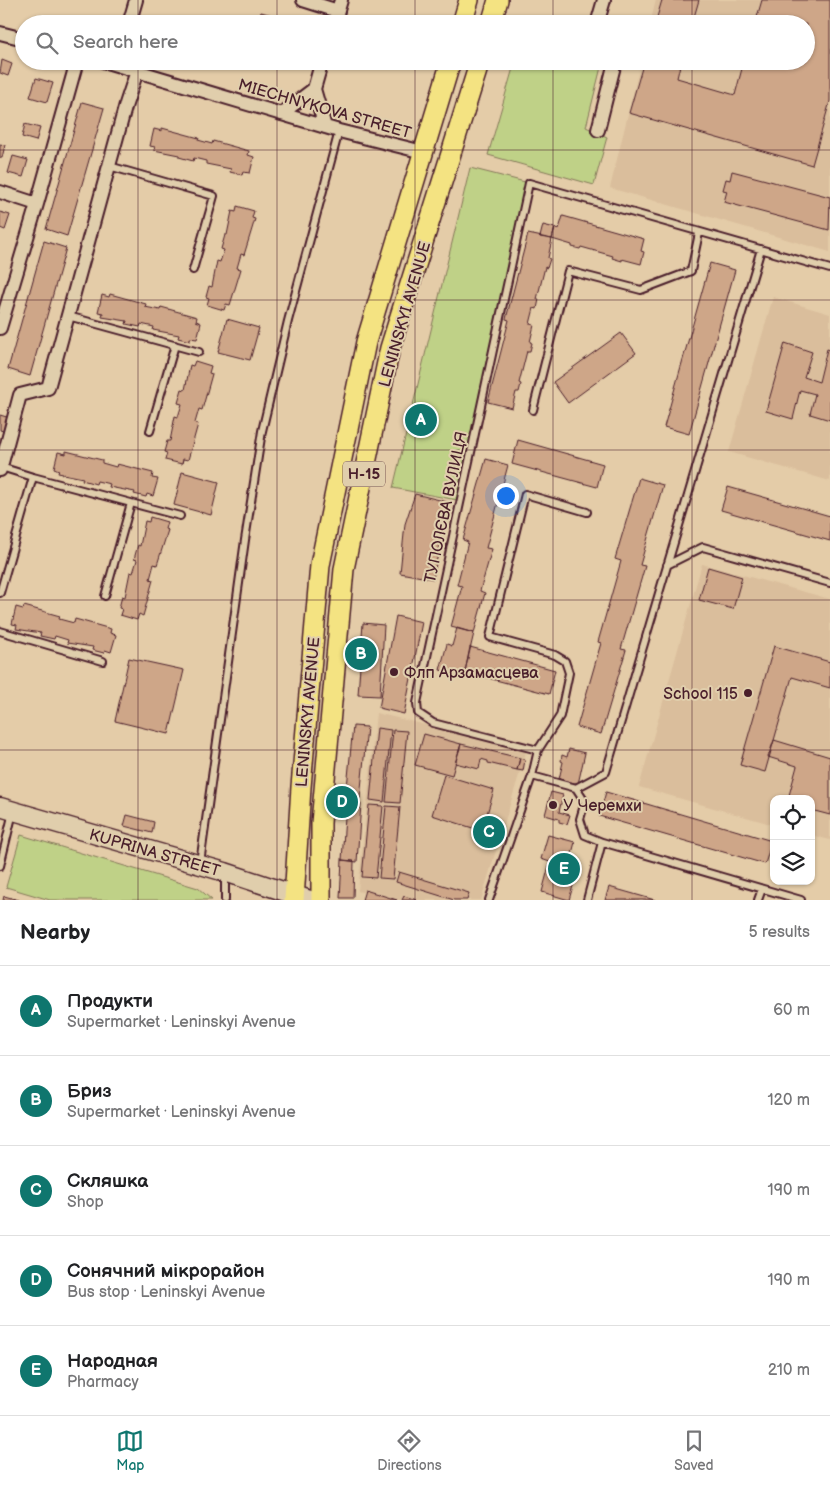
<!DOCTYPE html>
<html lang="en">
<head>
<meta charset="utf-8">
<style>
	body { margin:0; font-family:"Balsamiq Sans",sans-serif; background:#f2f2f2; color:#202124 }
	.controls { position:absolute; right:15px; bottom:15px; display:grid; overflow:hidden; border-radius:10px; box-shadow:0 1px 4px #0004 }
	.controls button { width:45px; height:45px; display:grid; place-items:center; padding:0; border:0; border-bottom:1px solid #e0e0e0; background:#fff; color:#202124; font:25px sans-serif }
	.you { position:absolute; left:505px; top:495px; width:18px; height:18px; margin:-12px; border:4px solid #fff; border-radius:50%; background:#1a73e8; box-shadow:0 0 0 8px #1a73e833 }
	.badge { display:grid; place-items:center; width:32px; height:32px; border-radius:50%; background:#0f766e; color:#fff; font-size:16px; font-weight:700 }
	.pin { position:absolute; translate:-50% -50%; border:2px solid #fff; box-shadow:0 1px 5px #0006 }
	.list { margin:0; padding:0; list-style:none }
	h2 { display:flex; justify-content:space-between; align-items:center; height:65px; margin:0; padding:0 20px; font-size:21px }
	h2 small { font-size:16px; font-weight:400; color:#757577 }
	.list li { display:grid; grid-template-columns:32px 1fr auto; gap:15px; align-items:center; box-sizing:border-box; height:90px; padding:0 20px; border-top:1px solid #e0e0e0 }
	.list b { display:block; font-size:19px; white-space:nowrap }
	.list p { margin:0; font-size:16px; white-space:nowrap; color:#757577 }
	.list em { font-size:16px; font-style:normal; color:#757577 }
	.icon { flex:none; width:28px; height:28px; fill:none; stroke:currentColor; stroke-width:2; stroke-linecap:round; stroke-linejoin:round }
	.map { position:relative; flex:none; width:830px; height:900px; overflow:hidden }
	.search { position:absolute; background:#fff; box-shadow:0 1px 4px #0004; left:15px; right:15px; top:15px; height:55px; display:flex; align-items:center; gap:12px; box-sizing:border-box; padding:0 18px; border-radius:28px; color:#757577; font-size:19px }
	.sheet { height:515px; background:#fff }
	nav { display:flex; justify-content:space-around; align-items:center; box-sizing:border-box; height:70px; border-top:1px solid #e0e0e0; background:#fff; font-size:14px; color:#757577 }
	nav a { display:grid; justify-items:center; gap:2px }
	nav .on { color:#0f766e }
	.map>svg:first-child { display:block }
</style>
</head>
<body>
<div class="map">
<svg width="830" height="900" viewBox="0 0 830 900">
	<rect width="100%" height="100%" fill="#e4cca8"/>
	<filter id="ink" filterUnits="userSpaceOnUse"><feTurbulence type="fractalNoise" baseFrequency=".02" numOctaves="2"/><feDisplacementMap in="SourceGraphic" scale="10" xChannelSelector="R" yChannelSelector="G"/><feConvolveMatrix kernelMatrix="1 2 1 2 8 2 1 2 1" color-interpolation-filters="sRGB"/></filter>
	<g filter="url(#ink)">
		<path fill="#dabe9c" d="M656 0H830V252L610 188 641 61H806V24H650Z
			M773 297 830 314V481L729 452Z
			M702 564 830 599V840L811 835V799H774V825L639 787Z
			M376 713 527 749 481 900H388L358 891Z"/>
		<path fill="#bfd187" stroke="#847859" d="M515 61H575L601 67 586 127 607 137 594 185 488 155Z
			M470 168 529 183 457 500 393 488Z
			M21 835 198 888 212 900H50L6 887Z"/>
		<path fill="#cea688" stroke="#4a1f2b" d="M662 0H699L692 24H655Z
			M762 0H830V101L812 165 629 113 644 61H681L677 78 735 95 744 61H806V24H755Z
			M261 12 297 22V24H258Z
			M2 60 12 64 8 76 0 73Z
			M36 78 53 83 47 102 30 97Z
			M82 102 104 108 67 236 46 229Z
			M25 124 40 128 36 141 22 137Z
			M162 128 199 138 198 140 212 144 213 141 249 151 248 155 254 157 250 173 243 172 242 175 230 172 231 169 206 164V161L194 158 193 161 179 157V155L154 150 155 147 150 146 154 129 162 131Z
			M0 144 5 145 2 158H0Z
			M13 156 28 160 23 177 8 173Z
			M732 171 830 197 829 230 724 202 727 191 723 190 726 179 730 180Z
			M237 206 254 211 252 218 255 219 244 255 241 254 237 268 241 269 230 305 226 304 224 310 207 305 209 298 206 297 209 286 212 287 217 261 220 262 224 250 221 249 225 235H227L232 211 236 212Z
			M0 212 10 215 5 230 0 228Z
			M563 216 644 239 641 251 644 252 641 264 622 259V261L612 258 613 256 581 247 580 249 572 247V245L552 239 555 228 559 229Z
			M543 225 555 228 552 239 540 237Z
			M528 234 552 239 548 258 550 259 547 268 545 267 537 299H539L537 309 534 308 530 324 534 325 530 342 532 343 530 351H527L519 383 521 384 519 392H516L512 408 488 402 509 320 506 319Z
			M44 241 66 248 30 376 8 369Z
			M710 263 735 270 689 434 664 427Z
			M110 294 146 304 145 307 160 310 161 307 197 317 196 321 201 323 197 339 190 338V341L178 338 179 335 153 330 154 327 141 324 140 327 126 324 127 321 102 317 103 313 98 312 102 295 109 297Z
			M227 319 259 328 250 360 218 352Z
			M621 333 636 353 568 403 553 382Z
			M785 343 812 352 804 377 819 382 827 349 830 350V420L810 414 815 394 800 390 793 419 766 411Z
			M195 361 211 366 209 373 212 374 202 410 199 409 195 423 198 424 188 460 183 459 182 464 165 460 167 453 164 452 167 441H170L175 416 178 417 182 404 178 403 182 389 185 390 190 365 193 366Z
			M0 415 10 418 6 432 0 430Z
			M518 440 603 464 597 487 512 464Z
			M66 451 102 460V463L116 467 117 464 153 473 152 478 158 479 153 496 147 494 146 497 134 494 135 492 109 487 110 484 97 481 96 484 82 480 83 478 58 473 59 470 54 468 58 452 66 454Z
			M486 459 508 465 486 548 492 549 480 591 485 593 474 633 451 627 462 586 457 585 468 542 463 540Z
			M182 472 219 482 211 515 174 505Z
			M639 478 663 485 640 565 645 566 621 649 626 650 601 734 577 727 601 643 598 642 621 561 615 559Z
			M728 487 830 516V541L721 510Z
			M415 494 448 502 433 579 400 573 405 524Z
			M150 517 167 522 165 529 168 530 157 565 154 564 150 579 153 580 143 616 139 614 137 620 120 615 122 609 119 608 122 596 125 597 130 572 133 573 137 560 134 559 138 545 140 546 145 521 149 522Z
			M708 567 742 577 733 609 699 600Z
			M24 606 60 616 59 619 74 623 75 619 111 629 110 633 116 635 111 652 105 650 104 653 92 650 93 647 67 643 68 640 55 636 54 639 40 636 41 633 16 629 17 625 12 624 16 607 23 609Z
			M396 616 422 622 404 714 379 708Z
			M363 623 384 625 380 696 358 695Z
			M457 628 474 633 464 675 440 670 447 644 452 646Z
			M774 646 830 662V688L792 677 765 772 740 765Z
			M470 647 555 670 549 694 465 672Z
			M129 658 184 670 169 734 115 721Z
			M353 726 367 727 360 799 346 798Z
			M377 728 391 730 384 802 370 800Z
			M393 730 407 731 400 803 386 802Z
			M424 734 461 744 452 775 415 765Z
			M774 740 830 757V815L811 810V799H788L797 766 768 757Z
			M461 744 520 758 517 770 488 763V761L481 759 479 769 455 763Z
			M569 749 585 753 578 784 559 779 563 762 561 761 562 755 567 757Z
			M520 758 525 760 523 771 517 770Z
			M444 775 494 790 482 831 432 815Z
			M341 788 347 789 346 812H339Z
			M551 792 563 795 559 812 570 815 567 824 559 822V819L545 815Z
			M606 792 772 841 765 864 599 816Z
			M346 802 361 803 357 862 342 860Z
			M369 805 383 806 376 878 362 877Z
			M386 806 400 807 393 879 379 878Z
			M127 815 154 822 152 833 124 826Z
			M548 835 575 842 567 873 576 875 569 900 542 892 550 862 541 859Z
			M342 860 354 861 353 898H340Z
			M399 872 469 893 467 900H454L396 882Z
			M609 887 655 900H605Z
			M365 890 397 900H362Z
			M4 896 19 900H3Z
			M404 896 417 900H402Z"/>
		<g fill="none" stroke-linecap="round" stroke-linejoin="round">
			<defs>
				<path id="lane" d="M109 166 214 196 193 270
					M68 316 199 352
					M533 410 568 271 641 290 691 271 699 233
					M150 431 175 345
					M1 467 33 477
					M667 565 703 547 830 583
					M0 593 33 477 180 516
					M105 596 131 503
					M0 631 103 661
					M538 750 433 723 418 713 417 703 529 183 830 269
					M532 776 576 788 606 772 761 249
					M576 788 585 802 580 819 585 835 602 842
					M200 863 245 540 262 431 288 321 339 131
					M0 866 13 812
					M225 873V900
					M489 900 532 776 538 750 560 716 569 673 565 661 555 655 490 637 525 494 587 512
					M587 900 602 842 801 900
					M758 900 762 889"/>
				<path id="street" d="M303 0 338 11
					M129 24 136 0
					M334 24 341 0
					M597 24 604 0
					M0 33 24 39
					M103 61 339 131 423 152
					M314 89 322 61
					M281 114 314 89 325 127
					M598 130 615 62 613 61
					M0 192 37 204
					M0 328 37 204 77 61
					M0 470 20 395 48 388 126 104 137 71 133 61"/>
				<path id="secondary" d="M0 807 225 872 310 900"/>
				<path id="primary" d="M462 24 469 0
					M491 24 498 0
					M294 900 301 787 320 565 366 342 451 61
					M321 900V823L344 569 390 348 480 61"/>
			</defs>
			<use href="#lane" stroke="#4a1f2b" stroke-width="10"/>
			<use href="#street" stroke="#4a1f2b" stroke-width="16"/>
			<use href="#secondary" stroke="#4a1f2b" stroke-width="21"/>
			<use href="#primary" stroke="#4a1f2b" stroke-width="22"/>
			<use href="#lane" stroke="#e0ceac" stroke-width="6"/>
			<use href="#street" stroke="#e0ceac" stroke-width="12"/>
			<use href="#secondary" stroke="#e0ceac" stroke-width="18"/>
			<use href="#primary" stroke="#f4e382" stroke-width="19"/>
		</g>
	</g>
	<path fill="none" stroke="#4a1f2b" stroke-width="1" stroke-opacity="0.55" d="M138 0V24M277 0V24M415 0V24M553 0V24M692 0V24M138 61V900M277 61V900M415 61V900M553 61V900M692 61V900M0 150H830M0 300H830M0 450H830M0 600H830M0 750H830"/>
	<g fill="#4a1f2b" stroke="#e0ceac" stroke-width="2">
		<circle cx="394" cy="672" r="5"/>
		<circle cx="748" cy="693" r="5"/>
		<circle cx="553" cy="805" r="5"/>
	</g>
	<g text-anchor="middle" stroke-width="4" stroke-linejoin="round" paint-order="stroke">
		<rect fill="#e0ceac" stroke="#775452" stroke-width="1" x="343" y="461.5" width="42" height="25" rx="4"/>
		<g font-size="15" font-weight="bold" fill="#4a1f2b">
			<text x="364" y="479">Н-15</text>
		</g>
		<g font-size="16" fill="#4a1f2b" stroke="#e0ceac">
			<text transform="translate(325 108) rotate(16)" y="6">MIECHNYKOVA STREET</text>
			<text transform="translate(404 314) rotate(-74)" y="6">LENINSKYI AVENUE</text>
			<text transform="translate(445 507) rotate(-78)" y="6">ТУПОЛЄВА ВУЛИЦЯ</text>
			<text transform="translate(307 712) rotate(-85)" y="6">LENINSKYI AVENUE</text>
			<text transform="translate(155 852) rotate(16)" y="6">KUPRINA STREET</text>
		</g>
		<g font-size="16" fill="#4a1f2b" stroke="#e0ceac" text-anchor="start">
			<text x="404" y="678">Флп Арзамасцева</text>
			<text x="738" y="699" text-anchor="end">School 115</text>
			<text x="563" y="811">У Черемхи</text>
		</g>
	</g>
</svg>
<div class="controls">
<button><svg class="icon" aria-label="locate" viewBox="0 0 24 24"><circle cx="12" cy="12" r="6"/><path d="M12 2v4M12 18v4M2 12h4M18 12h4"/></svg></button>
<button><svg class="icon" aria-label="layers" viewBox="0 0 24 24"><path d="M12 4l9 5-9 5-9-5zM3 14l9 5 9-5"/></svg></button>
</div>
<div class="you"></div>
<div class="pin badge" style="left:421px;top:420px">A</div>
<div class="pin badge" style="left:361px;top:654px">B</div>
<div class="pin badge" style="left:489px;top:832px">C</div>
<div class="pin badge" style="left:342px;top:802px">D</div>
<div class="pin badge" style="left:564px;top:869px">E</div>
<div class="search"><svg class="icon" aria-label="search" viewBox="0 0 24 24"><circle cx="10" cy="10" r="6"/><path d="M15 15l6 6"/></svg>Search here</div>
</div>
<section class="sheet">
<h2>Nearby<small>5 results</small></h2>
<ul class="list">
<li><span class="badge">A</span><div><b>Продукти</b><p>Supermarket · Leninskyi Avenue</p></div><em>60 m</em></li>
<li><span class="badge">B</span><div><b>Бриз</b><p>Supermarket · Leninskyi Avenue</p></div><em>120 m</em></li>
<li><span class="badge">C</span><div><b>Скляшка</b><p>Shop</p></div><em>190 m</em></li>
<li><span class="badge">D</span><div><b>Сонячний мікрорайон</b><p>Bus stop · Leninskyi Avenue</p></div><em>190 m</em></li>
<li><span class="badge">E</span><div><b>Народная</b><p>Pharmacy</p></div><em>210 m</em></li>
</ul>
</section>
<nav>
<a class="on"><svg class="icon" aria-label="map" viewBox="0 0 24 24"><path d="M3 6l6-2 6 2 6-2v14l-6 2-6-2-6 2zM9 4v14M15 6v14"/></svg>Map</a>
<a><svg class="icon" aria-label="directions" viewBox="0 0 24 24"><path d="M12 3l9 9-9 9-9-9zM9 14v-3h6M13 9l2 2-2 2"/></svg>Directions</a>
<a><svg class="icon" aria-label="saved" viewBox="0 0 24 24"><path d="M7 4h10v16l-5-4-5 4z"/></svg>Saved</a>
</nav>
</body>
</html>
